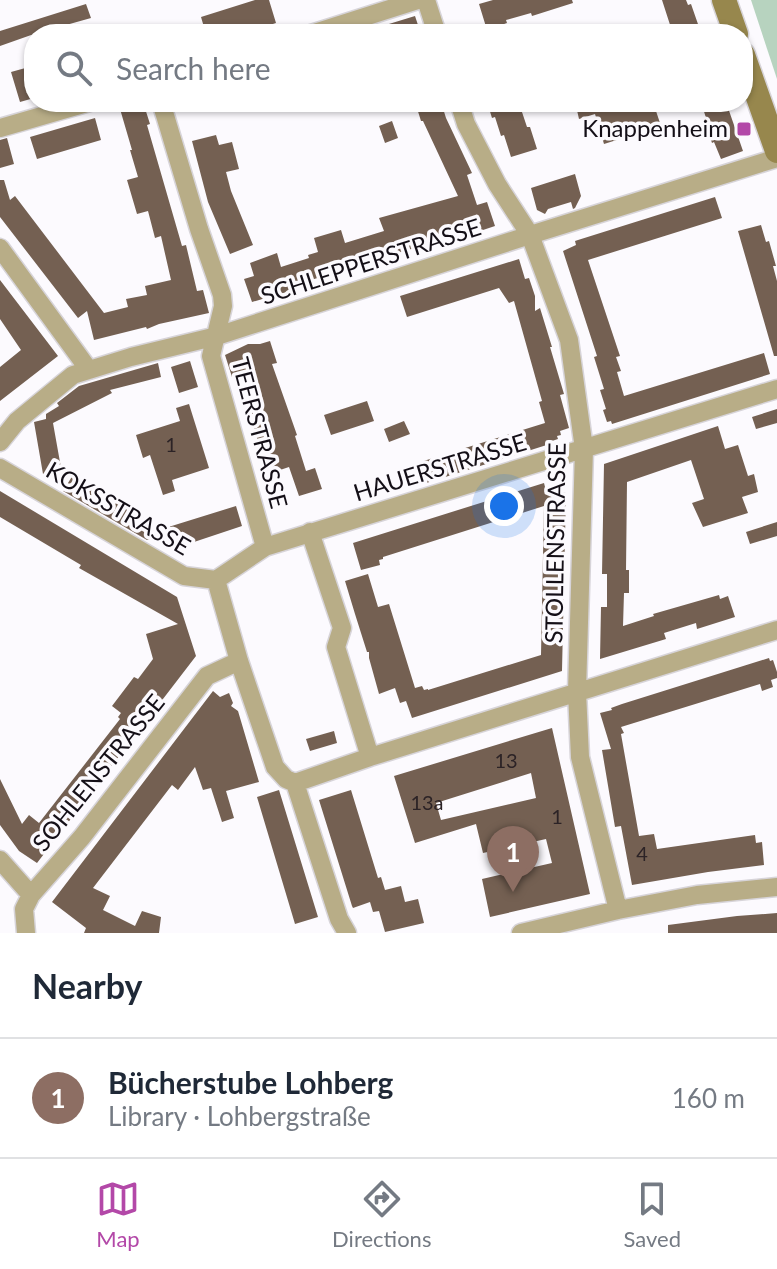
<!DOCTYPE html>
<html lang="en">
<head>
<meta charset="utf-8">
<style>
	body { margin:0; font-family:Lato,sans-serif; background:#f6f6f7; color:#1f2937 }
	.you { position:absolute; left:504px; top:506px; width:28px; height:28px; margin:-20px; border:6px solid #fff; border-radius:50%; background:#1a73e8; box-shadow:0 0 0 12px #1a73e833 }
	.badge { display:grid; place-items:center; width:52px; height:52px; border-radius:50%; background:#b348a8; color:#fff; font-size:26px; font-weight:700 }
	.pin { position:absolute; translate:-50% -66px; filter:drop-shadow(0 2px 4px #0008) }
	.pin::after { content:''; position:absolute; top:42px; width:28px; height:24px; background:inherit; clip-path:polygon(0 0,100% 0,50% 100%) }
	.list { margin:0; padding:0; list-style:none }
	h2 { display:flex; justify-content:space-between; align-items:center; height:104px; margin:0; padding:0 32px; font-size:34px }
	h2 small { font-size:26px; font-weight:400; color:#747a83 }
	.list li { display:grid; grid-template-columns:52px 1fr auto; gap:24px; align-items:center; box-sizing:border-box; height:120px; padding:0 32px; border-top:2px solid #e0e1e3 }
	.list b { display:block; font-size:30px; white-space:nowrap }
	.list p { margin:0; font-size:26px; white-space:nowrap; color:#747a83 }
	.list em { font-size:26px; font-style:normal; color:#747a83 }
	.icon { flex:none; width:44px; height:44px; fill:none; stroke:currentColor; stroke-width:2; stroke-linecap:round; stroke-linejoin:round }
	.map { position:relative; flex:none; width:777px; height:933px; overflow:hidden }
	.search { position:absolute; background:#fff; box-shadow:0 2px 6px #0004; left:24px; right:24px; top:24px; height:88px; display:flex; align-items:center; gap:20px; box-sizing:border-box; padding:0 28px; border-radius:32px; color:#747a83; font-size:30px }
	.sheet { height:224px; background:#fff }
	nav { display:flex; justify-content:space-around; align-items:center; box-sizing:border-box; height:112px; border-top:2px solid #e0e1e3; background:#fff; font-size:22px; color:#747a83 }
	nav a { display:grid; justify-items:center; gap:4px }
	nav .on { color:#b348a8 }
	.map>svg:first-child { display:block }
</style>
</head>
<body>
<div class="map">
<svg width="777" height="933" viewBox="0 0 777 933">
	<rect width="100%" height="100%" fill="#fcfafe"/>
	<path fill="#b7d3bf" d="M751 0H777V79Z"/>
	<path fill="#746052" fill-rule="evenodd" d="M255 0H269L276 23 241 34H206L201 17Z
		M493 0H572L573 3 532 16 531 13 506 20 507 23 487 30 479 4Z
		M662 0H686L688 5 691 4 699 27 696 29 698 34H673Z
		M86 4 91 18 34 34 0 46V31Z
		M415 16 421 34H367L366 31Z
		M29 67 34 84V98L20 102 11 72Z
		M143 102 150 124 147 125 182 246 186 245 197 291 203 290 209 313 159 324 147 329 146 327 94 340 87 311 78 318 0 217V180H4L10 200 15 196 104 313 128 307 126 299 147 295 145 286 171 280 161 236 155 238 148 211 137 214 127 180 138 177 130 150H132L120 109Z
		M415 102H441L446 118 472 173 467 175 477 205 487 202 495 226 450 241H448L447 238 298 284 299 288 297 289 252 302 244 279 254 276 250 263 277 253 281 267 309 258 308 255 318 252 314 238 341 230 345 243 384 231 379 218 458 196 423 121H421Z
		M487 102H515L517 110 521 109 527 127H530L537 149 511 157 504 135 501 136 495 117 492 118Z
		M589 102H653L661 126 604 144 595 114 579 119 576 106Z
		M701 102H726L743 151 721 159 714 142 712 143 704 119 706 118Z
		M95 118 101 140 37 159 30 137Z
		M392 121 398 138 385 143 379 126Z
		M216 135 219 145 232 142 239 169 226 172 231 191 253 245 230 254 208 202 192 141Z
		M7 138 14 164 0 168V140Z
		M575 174 581 196 575 208 573 209 571 202 548 209 545 214 537 210 531 188Z
		M715 197 722 218 588 260 620 356 616 357 621 371 617 372 624 396 764 353 770 374 612 424 611 421 607 422 603 410 606 409 600 390 604 389 594 357 597 356 563 251 576 245 575 241 578 240Z
		M761 225 766 242 769 241 776 266H773L777 281V356H774L738 231Z
		M519 259 525 279 529 278 535 296V311L540 308 552 347H550L564 394 560 395 569 428 560 431 561 435 557 436 558 439 552 441 553 443 420 485 414 464 545 423 539 402 542 401 514 301 509 303 499 288 407 317 400 296Z
		M0 280 58 356 0 401V367L21 350 0 319Z
		M270 341 277 363 272 364 297 435 295 436 306 471 315 468 322 489 299 496 289 467 268 474 248 409 251 408 241 374 232 377 225 355 248 344H260Z
		M190 361 198 387 179 393 171 367Z
		M158 363 161 377 110 390 112 393 53 423 63 479 51 472 43 474 34 422 46 419V414L59 406 57 403 79 386Z
		M367 401 374 421 331 435 324 415Z
		M189 404 209 468 172 480 175 491 163 495 150 455 143 458 136 435 180 421 176 408Z
		M777 409V423L756 429 752 417Z
		M404 421 410 434 389 442 384 429Z
		M718 426 725 449 738 445 748 476 754 474 758 492 742 497 748 513 703 527 692 503 704 499 691 460 627 482 626 570H629V593H624L623 626 654 616 653 614 719 595 720 599 728 596 735 617 697 629 696 623 664 633 666 639 600 659 601 607H607V574H602L604 464Z
		M73 475 162 529 236 506 242 526 179 547 161 536 147 540 63 491Z
		M544 483 545 487H556V492L566 493 562 671 412 718 406 701 400 703 395 688 379 694 369 658V652H367L355 614 345 581 368 574 378 607 389 604 415 688 422 686 424 690 428 689V690L541 655 544 506 383 557V559L379 560 380 565 361 570 353 543Z
		M0 491 177 597 196 656 37 863 19 851 0 825V779L22 824 29 815 39 823 120 719 118 717 121 713 112 706 134 677 138 679 153 659 146 634 178 624 79 568 81 565 0 517Z
		M777 522V536L750 544 746 532Z
		M769 658 770 661 773 660 777 672V678L771 680 773 687 762 691 760 684 621 727 624 733 621 734 639 836 654 834 657 849 755 835 756 843 762 842 764 865 708 872 632 885 621 826 615 827 602 750 611 749 600 713 612 710 611 708 622 704Z
		M213 691 220 697 229 693 233 703 231 706 238 711 259 782 226 791 234 818 222 822 211 788 203 790 195 767 178 790 172 785 93 888 110 896 103 910 135 926 142 911 161 917 159 933H84L86 928 52 902Z
		M552 728 590 894 490 917 482 879 552 863 546 839 483 853 476 824 415 843 394 776ZM531 773 536 798 441 820 436 803Z
		M334 731 337 743 310 751 306 739Z
		M279 790 318 917 295 924 257 797Z
		M351 790 378 878 381 877 385 890 401 886 405 902 418 899 424 923 385 932 379 911 373 912 370 902 353 908 352 906 319 800Z
		M777 913V933H668V925L737 916Z"/>
	<g fill="none" stroke-linecap="round" stroke-linejoin="round">
		<defs>
			<path id="minor" d="M426 0 437 34
				M311 34 418 0
				M161 102 199 229 222 295 223 306 211 356 265 547
				M459 102 466 124 497 184 530 235 569 340 584 449 577 692 580 757 618 910
				M0 128 90 102
				M0 248 89 370
				M0 442 17 421 73 375 131 357 217 336 530 235 777 158
				M0 468 184 576 216 580
				M310 532 342 628 336 647 370 757
				M216 580 265 547 777 389
				M216 580 239 661 275 767 286 779 295 783
				M295 783 370 757 777 630
				M295 783 339 919 347 933
				M0 860 31 895
				M26 933 24 909 31 895 82 837 207 676 239 661
				M521 933 618 910 697 895 777 887"/>
			<path id="secondary" d="M724 0 736 34
				M743 55 777 151"/>
		</defs>
		<use href="#minor" stroke="#d7d4d9" stroke-width="21"/>
		<use href="#secondary" stroke="#d7d4d9" stroke-width="27"/>
		<use href="#minor" stroke="#b8ad87" stroke-width="18"/>
		<use href="#secondary" stroke="#97874d" stroke-width="24"/>
	</g>
	<rect fill="#b348a8" stroke="#fcfafe" stroke-width="3" x="736" y="121" width="16" height="16" rx="4"/>
	<g text-anchor="middle" stroke-width="7" stroke-linejoin="round" paint-order="stroke">
		<g font-size="20" fill="#2c2326">
			<text x="171" y="452">1</text>
			<text x="506" y="768">13</text>
			<text x="427" y="810">13a</text>
			<text x="557" y="824">1</text>
			<text x="642" y="861">4</text>
		</g>
		<g font-size="24" fill="#140f17" stroke="#fcfafe" text-anchor="end">
			<text x="728" y="137">Knappenheim</text>
		</g>
		<g font-size="24" fill="#140f17" stroke="#fcfafe">
			<text transform="translate(371 262) rotate(-18)" y="8">SCHLEPPERSTRASSE</text>
			<text transform="translate(259 433) rotate(75)" y="8">TEERSTRASSE</text>
			<text transform="translate(440 468) rotate(-17)" y="8">HAUERSTRASSE</text>
			<text transform="translate(118 509) rotate(30)" y="8">KOKSSTRASSE</text>
			<text transform="translate(556 543) rotate(-89)" y="8">STOLLENSTRASSE</text>
			<text transform="translate(99 773) rotate(-51)" y="8">SOHLENSTRASSE</text>
		</g>
	</g>
</svg>
<div class="you"></div>
<div class="pin badge" style="left:513px;top:892px;background:#8d6e63">1</div>
<div class="search"><svg class="icon" aria-label="search" viewBox="0 0 24 24"><circle cx="10" cy="10" r="6"/><path d="M15 15l6 6"/></svg>Search here</div>
</div>
<section class="sheet">
<h2>Nearby<small></small></h2>
<ul class="list">
<li><span class="badge" style="background:#8d6e63">1</span><div><b>Bücherstube Lohberg</b><p>Library · Lohbergstraße</p></div><em>160 m</em></li>
</ul>
</section>
<nav>
<a class="on"><svg class="icon" aria-label="map" viewBox="0 0 24 24"><path d="M3 6l6-2 6 2 6-2v14l-6 2-6-2-6 2zM9 4v14M15 6v14"/></svg>Map</a>
<a><svg class="icon" aria-label="directions" viewBox="0 0 24 24"><path d="M12 3l9 9-9 9-9-9zM9 14v-3h6M13 9l2 2-2 2"/></svg>Directions</a>
<a><svg class="icon" aria-label="saved" viewBox="0 0 24 24"><path d="M7 4h10v16l-5-4-5 4z"/></svg>Saved</a>
</nav>
</body>
</html>
